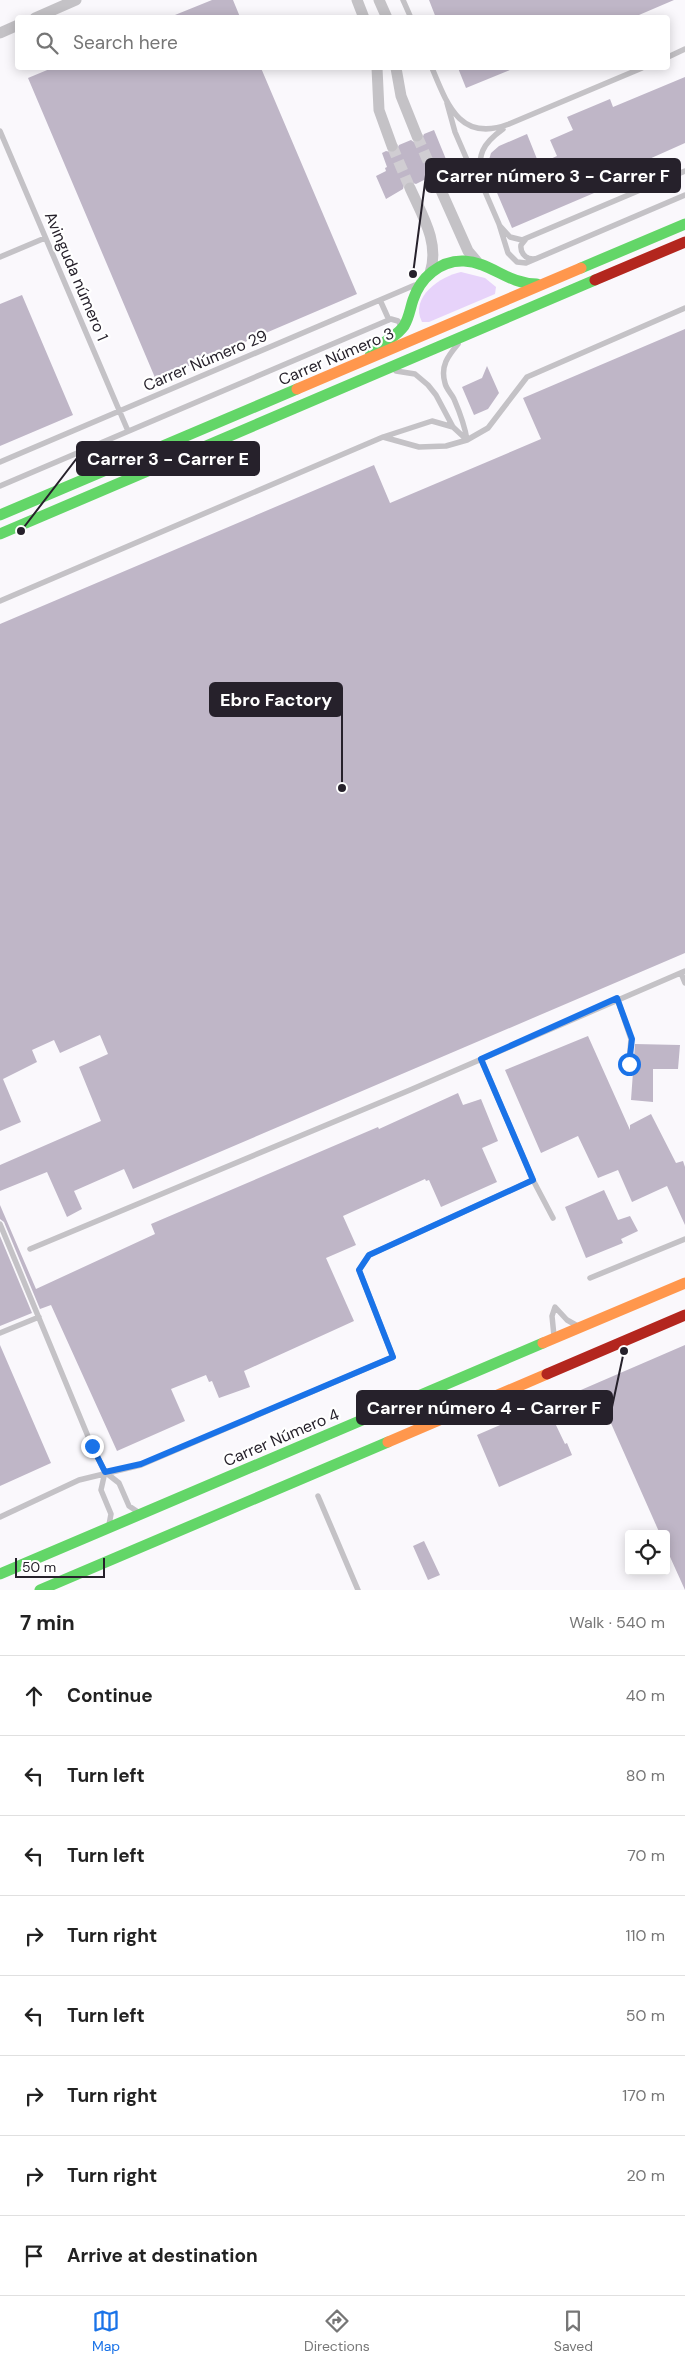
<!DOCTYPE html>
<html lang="en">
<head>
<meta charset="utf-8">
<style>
	body { margin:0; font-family:"DM Sans",sans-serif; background:#f6f6f6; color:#222 }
	.controls { position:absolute; right:15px; bottom:15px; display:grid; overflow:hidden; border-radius:5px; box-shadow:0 2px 12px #0003 }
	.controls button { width:45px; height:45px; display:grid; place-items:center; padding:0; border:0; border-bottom:1px solid #e0e0e0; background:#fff; color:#222; font:25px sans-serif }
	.scale { position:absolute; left:15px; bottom:12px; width:90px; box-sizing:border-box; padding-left:5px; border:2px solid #26212b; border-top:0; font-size:14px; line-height:18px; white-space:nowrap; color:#26212b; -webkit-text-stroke:4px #fff; paint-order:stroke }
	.stop { position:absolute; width:15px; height:15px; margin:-11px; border:4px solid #1a73e8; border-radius:50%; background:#fff }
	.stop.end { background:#1a73e8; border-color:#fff; box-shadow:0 1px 5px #0008 }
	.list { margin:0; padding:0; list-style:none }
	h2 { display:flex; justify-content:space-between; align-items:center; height:65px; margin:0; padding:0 20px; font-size:21px }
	h2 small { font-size:16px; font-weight:400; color:#767676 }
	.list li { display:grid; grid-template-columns:32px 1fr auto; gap:15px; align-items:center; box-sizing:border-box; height:80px; padding:0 20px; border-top:1px solid #e0e0e0 }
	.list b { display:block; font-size:19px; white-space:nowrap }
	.list em { font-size:16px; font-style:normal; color:#767676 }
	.icon { flex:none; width:28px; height:28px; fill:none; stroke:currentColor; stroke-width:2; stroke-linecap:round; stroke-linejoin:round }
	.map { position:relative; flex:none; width:685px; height:1590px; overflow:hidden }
	.search { position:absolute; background:#fff; box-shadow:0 2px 12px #0003; left:15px; right:15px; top:15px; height:55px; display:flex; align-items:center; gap:12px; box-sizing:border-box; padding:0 18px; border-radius:5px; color:#767676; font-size:19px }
	.sheet { height:705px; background:#fff }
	nav { display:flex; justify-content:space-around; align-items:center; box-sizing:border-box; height:70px; border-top:1px solid #e0e0e0; background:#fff; font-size:14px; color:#767676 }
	nav a { display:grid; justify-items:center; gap:2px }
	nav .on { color:#1a73e8 }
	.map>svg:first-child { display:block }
</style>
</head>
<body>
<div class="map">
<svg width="685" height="1590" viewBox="0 0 685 1590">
	<rect width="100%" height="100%" fill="#faf8fc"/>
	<path fill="#e7d3fa" d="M461 272 485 278 496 287 495 294 429 322H422C409 297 441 276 461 272Z"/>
	<path fill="#bfb6c7" d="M212 0H233L240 17H170Z
		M429 0H674L632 18H436Z
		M52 68H261L357 294 156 380 28 78Z
		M458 68H515L466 88Z
		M685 77V143L638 164 641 173 512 228 489 174 488 163 491 153 499 146 527 134 539 164 557 156 550 140 573 130 567 117 610 99 613 107Z
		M434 130 450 169 441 173 432 170 429 173 428 178 416 184 407 181 404 184 403 189 386 199 376 176 386 171 385 168 387 167 382 153 386 151 395 153 399 145 411 140 415 143H420L424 134Z
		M22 295 73 415 0 446V304Z
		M685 329V953L133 1189 124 1169 74 1191 82 1209 67 1217 47 1172 0 1191V1165L101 1121 79 1067 108 1054 100 1035 60 1053 54 1040 32 1050 37 1062 3 1079 21 1122 0 1131V624L374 465 390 503 541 439 523 398Z
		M487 366 499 393 488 409 474 415 462 387 482 378Z
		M588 1036 630 1130V1125L651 1114 676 1163 683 1161 685 1167V1225L667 1186 632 1202 618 1170 598 1178 578 1136 541 1153 505 1070Z
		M635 1044 680 1045 678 1069H653V1102L631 1100Z
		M458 1093 463 1105 481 1099 498 1141 482 1148 497 1182 441 1207 429 1180 426 1181 425 1179 343 1216 356 1245 326 1258 354 1321 244 1371 250 1387 219 1398 212 1381 209 1382 206 1375 171 1389 185 1421 117 1451 51 1305 40 1309 4 1222 0 1219V1205L36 1289 155 1234 151 1224 378 1127 379 1129Z
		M604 1190 618 1220 630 1216 638 1231 621 1239 623 1243 586 1258 565 1207Z
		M0 1236 32 1313 0 1326Z
		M0 1345 51 1463 0 1486Z
		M685 1345V1590L666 1548V1534H660L602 1403 555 1423 565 1444 567 1443 572 1455 499 1487 477 1435Z
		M424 1541 440 1575 428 1580 413 1546Z"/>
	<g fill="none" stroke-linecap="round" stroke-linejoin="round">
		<path stroke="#d0cdd2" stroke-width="11" stroke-dasharray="11 5.5" stroke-linecap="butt" d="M417 136 435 177
			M392 146 410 188"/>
		<path stroke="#c4c2c6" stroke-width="5.5" d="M403 0 411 18
			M668 57 685 49
			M432 68C447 104 460 143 509 124L642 68
			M447 103 455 132 471 169 480 180 499 224 508 253 517 262 526 263 685 195
			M0 131 128 431
			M480 180C478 154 482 144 503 129
			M500 226 510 237 522 240 685 171
			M525 240 521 245C520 252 525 259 533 259
			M0 257 45 238
			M380 300 389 320
			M458 344C448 356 440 366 445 383 446 389 452 394 454 399 460 413 465 426 467 440
			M396 371 415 374 428 385 436 395 453 427 467 440
			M383 437 419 447 446 446 467 440 488 428 527 377 685 308
			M0 462 415 285
			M0 486 391 319 398 321 401 325
			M0 601 383 437 432 421 453 427
			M681 973 685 983
			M617 998 631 1039 629 1064
			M481 1059 533 1180 553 1218
			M0 1224 92 1446 105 1472 119 1483 129 1506 138 1512
			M30 1249 410 1090 685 971
			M590 1278 685 1239
			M0 1333 39 1317
			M554 1336 552 1316 555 1307 567 1320 576 1325
			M105 1472 101 1490 111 1514 109 1525
			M318 1496 358 1590
			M0 1517 79 1480 141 1465 393 1357 359 1270 369 1255 533 1180"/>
		<path stroke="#c4c2c6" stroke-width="11" d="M357 0 364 18
			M379 0 387 18
			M35 18 76 0
			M0 33 18 25
			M377 68 379 110 392 146
			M396 68 401 96 417 136
			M435 177 468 251 479 264
			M410 188C422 215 440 243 430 273"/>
		<path stroke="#63d668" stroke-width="11" d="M581 268 685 224
			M370 351C381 344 396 337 404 326 409 318 410 309 413 300 420 278 440 260 464 261 491 262 507 284 537 284
			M0 515 297 389
			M0 534 595 280
			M0 1574 543 1343
			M40 1590 388 1442"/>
		<path stroke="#ff974d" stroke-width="11" d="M297 389 581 268
			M543 1343 685 1283
			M388 1442 547 1374"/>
		<path stroke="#b3261e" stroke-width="11" d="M595 280 685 242
			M547 1374 685 1315"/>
	</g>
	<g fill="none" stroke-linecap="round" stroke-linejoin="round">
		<path stroke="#1a73e8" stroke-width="6" d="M92 1446 105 1472 141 1464 393 1357 359 1270 369 1255 533 1180 481 1059 617 998 632 1039 629 1064"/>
	</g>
	<g text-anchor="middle" stroke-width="4.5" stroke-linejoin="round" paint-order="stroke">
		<g font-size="16" fill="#26212b" stroke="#fff">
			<text transform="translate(77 276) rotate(67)" y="6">Avinguda número 1</text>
			<text transform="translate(336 356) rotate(-23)" y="6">Carrer Número 3</text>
			<text transform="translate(205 360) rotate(-23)" y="6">Carrer Número 29</text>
			<text transform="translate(281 1437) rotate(-23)" y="6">Carrer Número 4</text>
		</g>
	</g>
	<path fill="none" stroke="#26212b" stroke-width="2" d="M413 274L426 175M21 531L77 458M342 788L342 700M624 1351L612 1407"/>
	<g fill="#26212b" stroke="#fff" stroke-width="2">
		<circle cx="413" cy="274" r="5"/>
		<circle cx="21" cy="531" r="5"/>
		<circle cx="342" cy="788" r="5"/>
		<circle cx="624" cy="1351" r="5"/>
	</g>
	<g fill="#26212b" stroke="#26212b" stroke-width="2">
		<rect x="426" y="159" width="254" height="33" rx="5"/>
		<rect x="77" y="442" width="182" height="33" rx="5"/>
		<rect x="210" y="683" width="132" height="33" rx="5"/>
		<rect x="357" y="1391" width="255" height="33" rx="5"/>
	</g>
	<g font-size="18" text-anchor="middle" font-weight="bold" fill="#fff">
		<text x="553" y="182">Carrer número 3 - Carrer F</text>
		<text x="168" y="465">Carrer 3 - Carrer E</text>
		<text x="276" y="706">Ebro Factory</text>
		<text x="484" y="1414">Carrer número 4 - Carrer F</text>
	</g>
</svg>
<div class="controls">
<button><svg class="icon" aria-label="locate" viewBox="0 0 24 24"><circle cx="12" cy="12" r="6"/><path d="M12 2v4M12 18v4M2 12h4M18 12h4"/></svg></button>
</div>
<div class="scale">50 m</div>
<div class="stop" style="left:629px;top:1064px"></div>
<div class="stop end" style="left:92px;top:1446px"></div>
<div class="search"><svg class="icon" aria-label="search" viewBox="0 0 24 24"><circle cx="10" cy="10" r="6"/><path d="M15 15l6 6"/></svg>Search here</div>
</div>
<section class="sheet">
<h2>7 min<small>Walk · 540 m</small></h2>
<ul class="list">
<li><svg class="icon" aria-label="ahead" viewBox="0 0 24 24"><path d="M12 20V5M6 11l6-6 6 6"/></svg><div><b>Continue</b></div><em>40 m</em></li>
<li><svg class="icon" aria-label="left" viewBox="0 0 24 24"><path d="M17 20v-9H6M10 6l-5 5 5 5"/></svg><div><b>Turn left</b></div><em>80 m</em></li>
<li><svg class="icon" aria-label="left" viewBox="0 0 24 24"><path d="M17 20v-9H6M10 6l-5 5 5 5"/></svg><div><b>Turn left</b></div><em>70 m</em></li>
<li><svg class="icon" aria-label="right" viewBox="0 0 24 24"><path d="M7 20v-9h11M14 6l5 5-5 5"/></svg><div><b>Turn right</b></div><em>110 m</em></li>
<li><svg class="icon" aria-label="left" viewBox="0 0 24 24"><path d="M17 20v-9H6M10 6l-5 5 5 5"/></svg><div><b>Turn left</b></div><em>50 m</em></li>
<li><svg class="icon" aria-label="right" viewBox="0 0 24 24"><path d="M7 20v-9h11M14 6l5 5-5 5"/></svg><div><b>Turn right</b></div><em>170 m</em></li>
<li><svg class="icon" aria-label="right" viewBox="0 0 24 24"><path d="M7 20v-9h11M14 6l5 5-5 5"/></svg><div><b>Turn right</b></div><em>20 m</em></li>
<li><svg class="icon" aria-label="arrive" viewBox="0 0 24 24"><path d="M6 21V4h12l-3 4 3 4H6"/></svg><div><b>Arrive at destination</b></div></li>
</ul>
</section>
<nav>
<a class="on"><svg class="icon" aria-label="map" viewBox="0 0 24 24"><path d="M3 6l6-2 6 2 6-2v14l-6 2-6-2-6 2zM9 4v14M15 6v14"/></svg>Map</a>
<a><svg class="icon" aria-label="directions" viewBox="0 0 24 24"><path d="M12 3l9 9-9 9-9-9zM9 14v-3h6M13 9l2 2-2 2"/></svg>Directions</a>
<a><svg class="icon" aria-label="saved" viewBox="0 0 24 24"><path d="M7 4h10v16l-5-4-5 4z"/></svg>Saved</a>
</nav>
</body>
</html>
